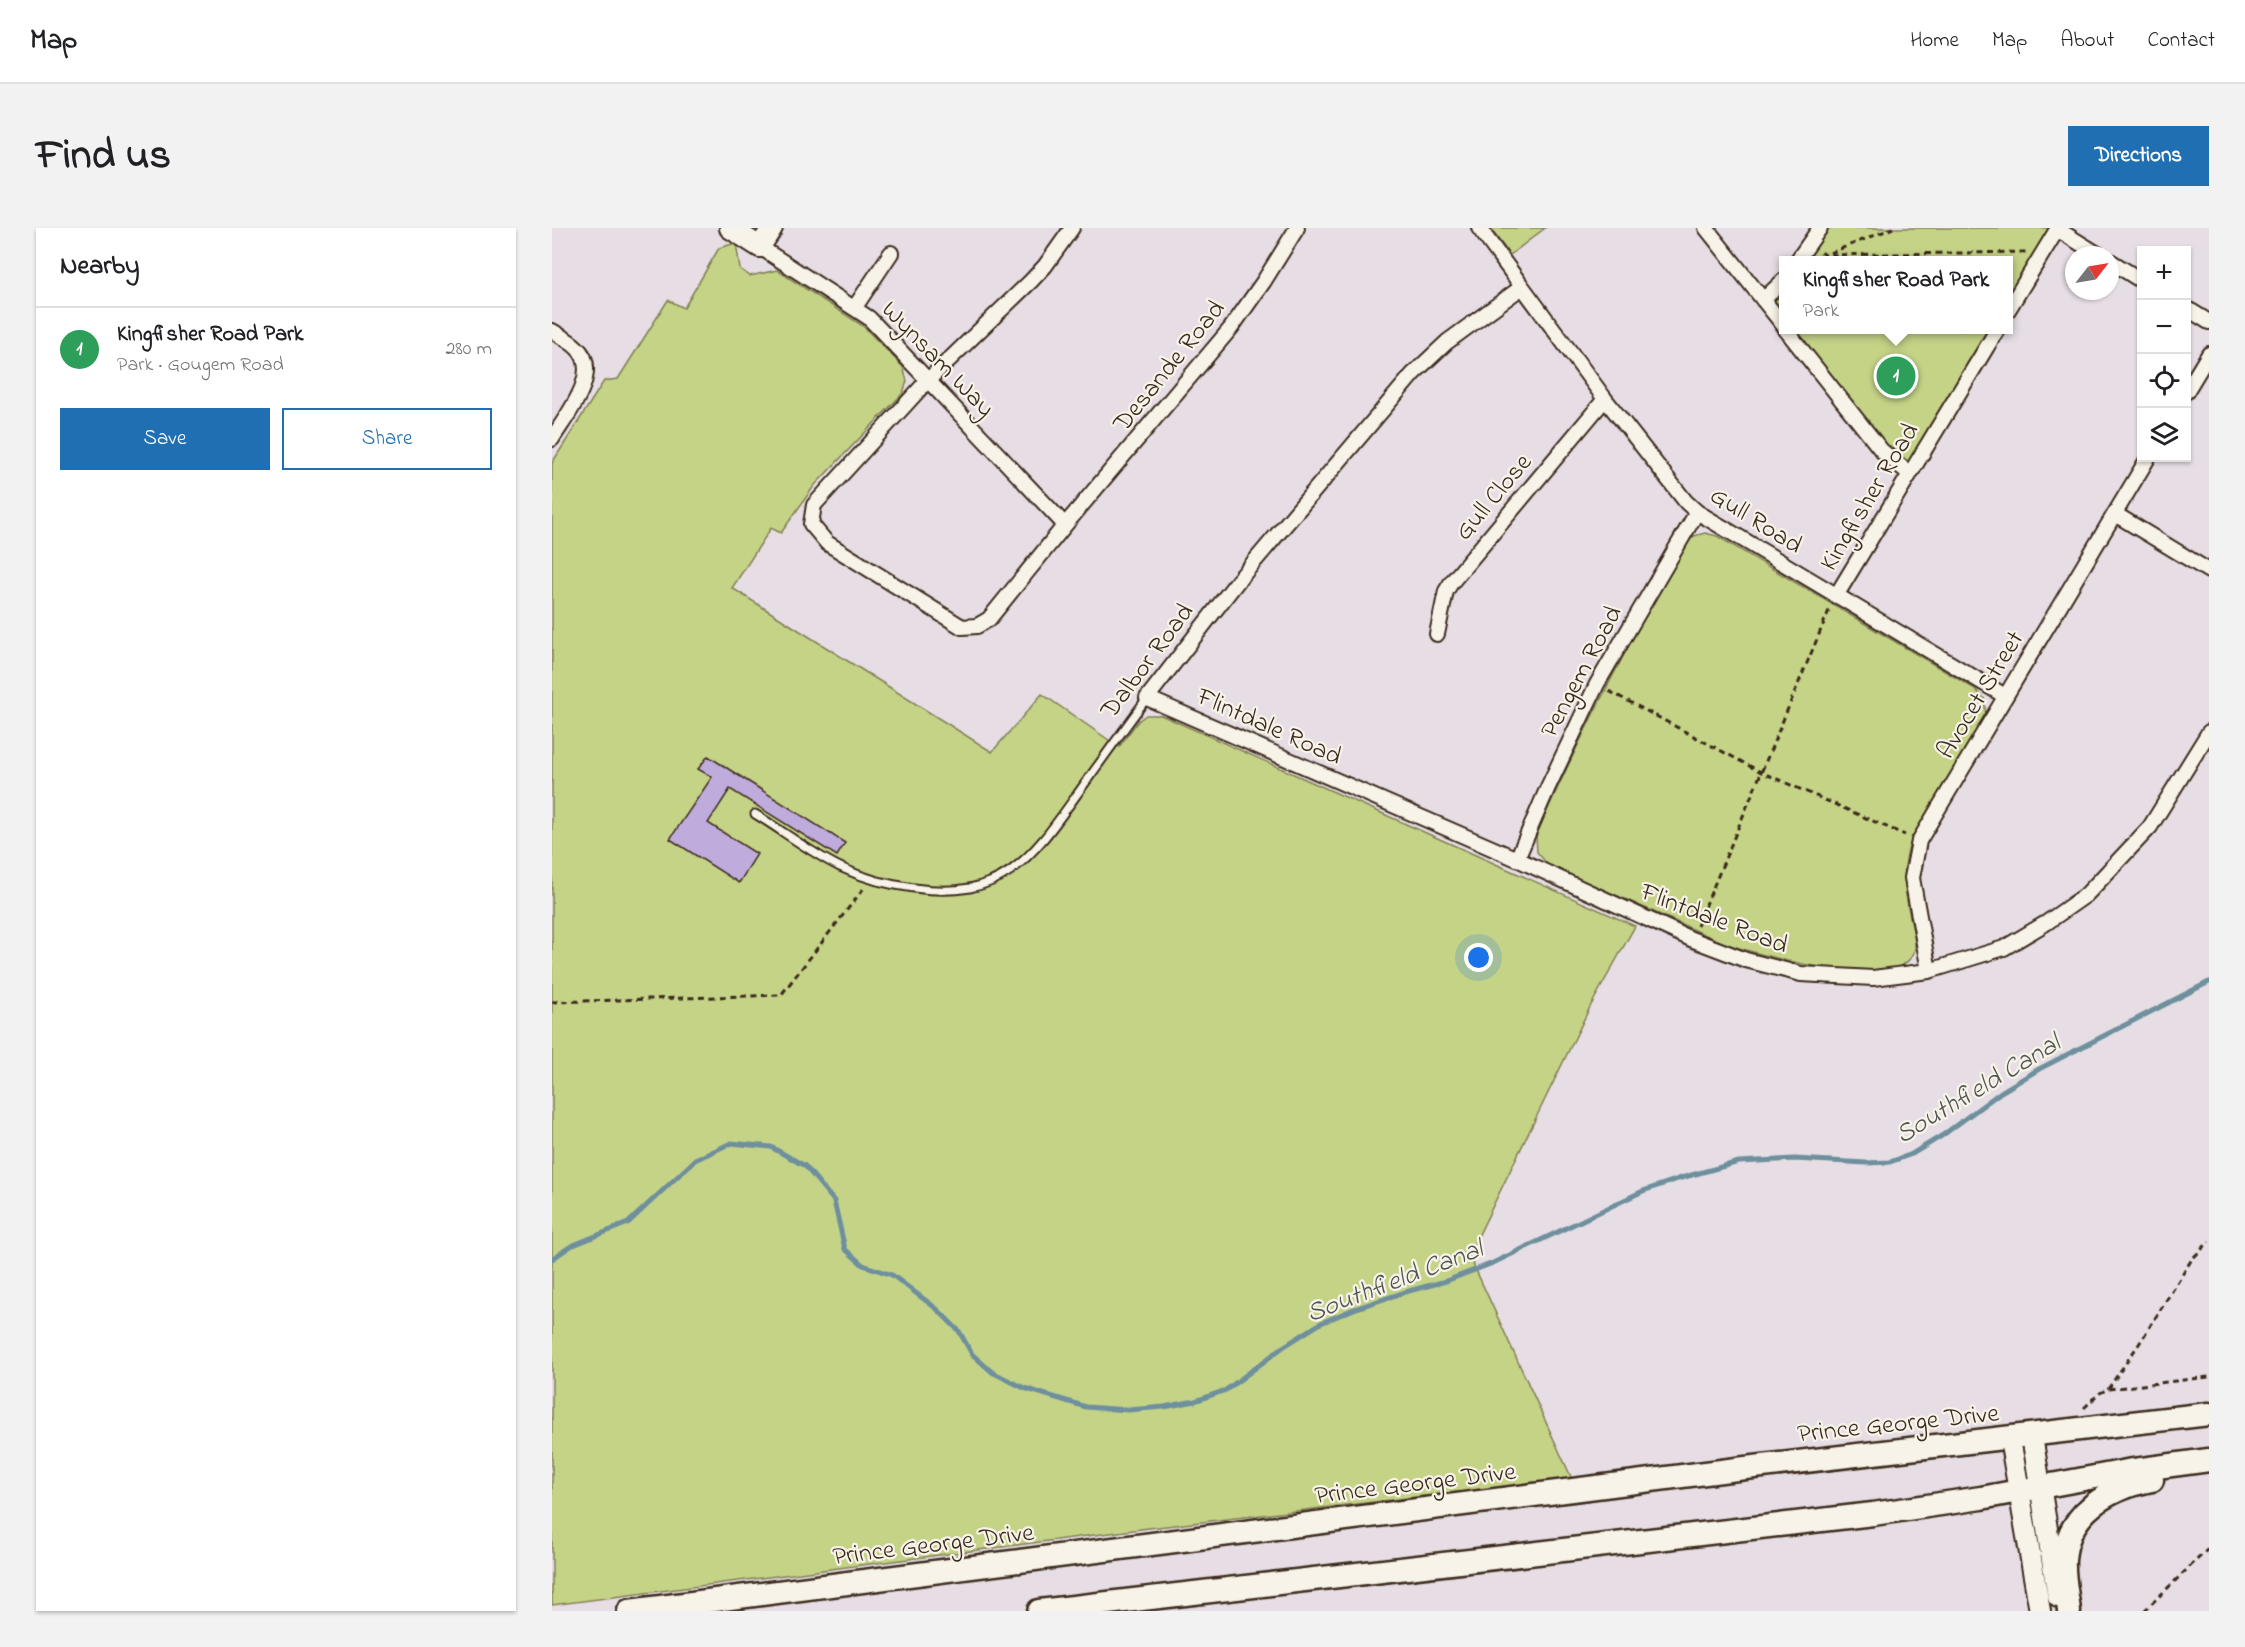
<!DOCTYPE html>
<html lang="en">
<head>
<meta charset="utf-8">
<style>
	body { margin:0; font-family:"Indie Flower",sans-serif; background:#f2f2f2; color:#202124 }
	.controls { position:absolute; right:18px; top:18px; display:grid; overflow:hidden; border-radius:0px; box-shadow:0 2px 4px #0004 }
	.controls button { width:54px; height:54px; display:grid; place-items:center; padding:0; border:0; border-bottom:2px solid #e0e0e0; background:#fff; color:#202124; font:30px sans-serif }
	.compass { position:absolute; left:1513px; top:18px; width:54px; height:54px; border-radius:50%; background:#fff; box-shadow:0 2px 4px #0004; rotate:59deg }
	.you { position:absolute; left:927px; top:730px; width:21px; height:21px; margin:-15px; border:4px solid #fff; border-radius:50%; background:#1a73e8; box-shadow:0 0 0 9px #1a73e833 }
	.badge { display:grid; place-items:center; width:39px; height:39px; border-radius:50%; background:#1f6fb2; color:#fff; font-size:20px; font-weight:700 }
	.pin { position:absolute; translate:-50% -50%; border:3px solid #fff; box-shadow:0 2px 6px #0006 }
	.popup { position:absolute; left:1227px; top:28px; width:234px; height:78px; box-sizing:border-box; display:grid; place-content:center; border-radius:0px; background:#fff; filter:drop-shadow(0 2px 4px #0005); font-size:20px; white-space:nowrap; color:#757577 }
	.popup b { font-size:22px; color:#202124 }
	.popup::after { content:''; position:absolute; left:50%; top:100%; margin-left:-12px; border:12px solid transparent; border-top-color:#fff }
	.list { margin:0; padding:0; list-style:none }
	h2 { display:flex; justify-content:space-between; align-items:center; height:78px; margin:0; padding:0 24px; font-size:26px }
	h2 small { font-size:20px; font-weight:400; color:#757577 }
	.list li { display:grid; grid-template-columns:39px 1fr auto; gap:18px; align-items:center; box-sizing:border-box; height:84px; padding:0 24px; border-top:2px solid #e0e0e0 }
	.list b { display:block; font-size:22px; white-space:nowrap }
	.list p { margin:0; font-size:20px; white-space:nowrap; color:#757577 }
	.list em { font-size:20px; font-style:normal; color:#757577 }
	.actions { display:flex; gap:12px; padding:18px 24px }
	.actions a { flex:1; padding:14px 0; border:2px solid #1f6fb2; border-radius:0px; text-align:center; font-size:21px; color:#1f6fb2 }
	.actions .main { background:#1f6fb2; color:#fff }
	.icon { flex:none; width:33px; height:33px; fill:none; stroke:currentColor; stroke-width:2; stroke-linecap:round; stroke-linejoin:round }
	.map { position:relative; flex:none; width:1657px; height:1383px; overflow:hidden; border-radius:0px }
	header { display:flex; align-items:center; gap:36px; box-sizing:border-box; height:84px; padding:0 30px; background:#fff; border-bottom:2px solid #e0e0e0 }
	header strong { font-size:28px }
	nav { display:flex; gap:33px; margin-inline-start:auto; font-size:21px }
	.intro { display:flex; align-items:center; justify-content:space-between; box-sizing:border-box; height:144px; padding:0 36px }
	h1 { margin:0; font-size:42px }
	.button { padding:15px 27px; border-radius:0px; background:#1f6fb2; color:#fff; font-size:21px; font-weight:700 }
	main { display:flex; gap:36px; padding:0 36px }
	aside { flex:1; background:#fff; border-radius:0px; box-shadow:0 2px 4px #0004 }
	.map>svg:first-child { display:block }
</style>
</head>
<body>
<header>
<strong>Map</strong>
<nav><a>Home</a><a>Map</a><a>About</a><a>Contact</a></nav>
</header>
<div class="intro"><h1>Find us</h1><a class="button">Directions</a></div>
<main>
<aside>
<h2>Nearby<small></small></h2>
<ul class="list">
<li><span class="badge" style="background:#2e9e5b">1</span><div><b>Kingfisher Road Park</b><p>Park · Gougem Road</p></div><em>280 m</em></li>
</ul>
<div class="actions"><a class="main">Save</a><a>Share</a></div>
</aside>
<div class="map">
<svg width="1657" height="1383" viewBox="0 0 1657 1383">
	<rect width="100%" height="100%" fill="#e6dee4"/>
	<filter id="ink" filterUnits="userSpaceOnUse"><feTurbulence type="fractalNoise" baseFrequency=".0167" numOctaves="2"/><feDisplacementMap in="SourceGraphic" scale="12" xChannelSelector="R" yChannelSelector="G"/><feConvolveMatrix kernelMatrix="1 2 1 2 8 2 1 2 1" color-interpolation-filters="sRGB"/></filter>
	<g filter="url(#ink)">
		<path fill="#c5d387" stroke="#807e52" stroke-width="1.5" d="M938 0H993L958 27Z
			M1268 0H1506L1457 82 1456 33H1245Z
			M184 15 188 41 198 48 225 42 311 98 351 139 355 153 351 165 262 258 229 305 219 300 180 360 440 524 490 466 567 519 586 493 594 487H609L1083 698 1038 779 917 1027 1020 1251 597 1300 0 1377V235L52 153 66 151 116 72 132 80 167 20Z
			M1231 52V98L1211 72Z
			M1234 102H1445L1358 246Z
			M1153 305 1165 308 1423 461 1432 470 1434 488 1361 609C1347 638 1353 664 1359 694 1361 703 1364 713 1363 721 1353 769 1203 726 1172 715L996 637 985 624 984 608C1028 507 1078 411 1134 316L1142 308Z"/>
		<g fill="none" stroke-linecap="round" stroke-linejoin="round">
			<path stroke="#6e8f9d" stroke-width="5" d="M0 1031 19 1018 76 995 143 932 179 915 219 919 253 938 282 973 293 1021 311 1037 340 1047 385 1081 407 1103 420 1126 440 1144 472 1160 534 1179 576 1182 612 1179 643 1173 674 1162 731 1119 769 1095 802 1081 853 1064 894 1053 941 1035 1091 963 1129 950 1187 934 1243 931 1314 935 1338 934 1360 926 1391 907 1449 864 1487 841 1657 754"/>
		</g>
		<path fill="#c0acdc" stroke="#3b2a1e" stroke-width="1.5" d="M156 528 293 615 285 628 178 561 156 595 205 626 187 655 118 611 160 549 146 541Z"/>
		<g fill="none" stroke-linecap="round" stroke-linejoin="round">
			<defs>
				<path id="lane" d="M203 586C231 603 259 625 288 639 311 650 337 657 362 660 450 673 479 631 526 565 549 533 572 501 595 470"/>
				<path id="street" d="M520 0 493 38 479 53 376 152 262 277 259 296 275 315 410 399 425 398 437 391 513 297 679 100 712 53 745 0
					M927 0 1053 171 1134 274 1145 284 1453 468
					M1154 0 1232 98
					M1505 1 1547 27
					M208 19 317 90 513 297
					M1245 33 1268 0
					M1558 33 1590 53
					M970 59 895 114 861 146 685 354 595 470 965 631 1139 711 1194 732 1249 746 1321 750 1377 743 1452 720 1494 695 1534 667 1598 599 1657 504
					M1211 72 1232 52
					M303 79 339 25
					M1634 80 1657 94
					M1456 82 1506 0
					M1234 102 1330 223 1358 246
					M0 103C8 108 17 112 24 119 52 143 14 188 0 211
					M1634 164 1657 126
					M1563 286 1657 343
					M1284 368 1445 102
					M885 406 894 363 899 355 1053 171
					M965 631 996 559 1045 456 1145 284
					M1377 743 1360 650 1367 613 1596 230"/>
				<path id="secondary" d="M178 0 208 19 220 0
					M1480 1208 1506 1369
					M1458 1211 1488 1383"/>
				<path id="primary" d="M77 1383 1185 1241 1657 1186
					M487 1383 1321 1286 1429 1270 1575 1243 1657 1232
					M1517 1383C1515 1366 1511 1349 1512 1332 1515 1284 1557 1260 1600 1252"/>
			</defs>
			<use href="#lane" stroke="#3b2a1e" stroke-width="11"/>
			<use href="#street" stroke="#3b2a1e" stroke-width="18"/>
			<use href="#secondary" stroke="#3b2a1e" stroke-width="24"/>
			<use href="#primary" stroke="#3b2a1e" stroke-width="27"/>
			<path stroke="#3b2a1e" stroke-width="3" stroke-dasharray="6 4.5" stroke-linecap="butt" d="M1269 24 1273 27 1475 24
				M1278 25 1341 0
				M1057 463 1209 544 1353 607
				M1145 698 1278 380
				M0 774 229 767 312 660
				M1556 1161 1587 1116 1640 1031 1657 1014
				M1532 1180 1548 1165 1556 1161 1657 1149
				M1592 1383 1657 1320"/>
			<use href="#lane" stroke="#f7f3e8" stroke-width="7"/>
			<use href="#street" stroke="#f7f3e8" stroke-width="14"/>
			<use href="#secondary" stroke="#f7f3e8" stroke-width="20"/>
			<use href="#primary" stroke="#f7f3e8" stroke-width="22"/>
		</g>
	</g>
	<g text-anchor="middle" stroke-width="4.5" stroke-linejoin="round" paint-order="stroke">
		<g font-size="26" fill="#3b2a1e" stroke="#f7f3e8">
			<text transform="translate(387 130) rotate(46)" y="9">Wynsam Way</text>
			<text transform="translate(616 137) rotate(-51)" y="9">Desande Road</text>
			<text transform="translate(940 268) rotate(-50)" y="9">Gull Close</text>
			<text transform="translate(1316 268) rotate(-59)" y="9">Kingfisher Road</text>
			<text transform="translate(1205 291) rotate(32)" y="9">Gull Road</text>
			<text transform="translate(594 432) rotate(-53)" y="9">Dalbor Road</text>
			<text transform="translate(1028 443) rotate(-62)" y="9">Pengem Road</text>
			<text transform="translate(1427 466) rotate(-59)" y="9">Avocet Street</text>
			<text transform="translate(718 497) rotate(24)" y="9">Flintdale Road</text>
			<text transform="translate(1163 689) rotate(21)" y="9">Flintdale Road</text>
			<text transform="translate(1346 1194) rotate(-6)" y="9">Prince George Drive</text>
			<text transform="translate(863 1254) rotate(-7)" y="9">Prince George Drive</text>
			<text transform="translate(381 1315) rotate(-7)" y="9">Prince George Drive</text>
		</g>
		<g font-size="27" font-style="italic" fill="#505453" stroke="#f7f3e8">
			<text transform="translate(1425 860) rotate(-31)" y="9">Southfield Canal</text>
			<text transform="translate(842 1052) rotate(-21)" y="9">Southfield Canal</text>
		</g>
	</g>
</svg>
<div class="controls">
<button>+</button>
<button>−</button>
<button><svg class="icon" aria-label="locate" viewBox="0 0 24 24"><circle cx="12" cy="12" r="6"/><path d="M12 2v4M12 18v4M2 12h4M18 12h4"/></svg></button>
<button><svg class="icon" aria-label="layers" viewBox="0 0 24 24"><path d="M12 4l9 5-9 5-9-5zM3 14l9 5 9-5"/></svg></button>
</div>
<svg class="compass" viewBox="-18 -18 36 36"><path d="M0-13l5 13h-10z" fill="#e53935"/><path d="M0 13l5-13h-10z" fill="#757577"/></svg>
<div class="you"></div>
<div class="pin badge" style="left:1344px;top:148px;background:#2e9e5b">1</div>
<div class="popup"><b>Kingfisher Road Park</b>Park</div>
</div>
</main>
</body>
</html>
